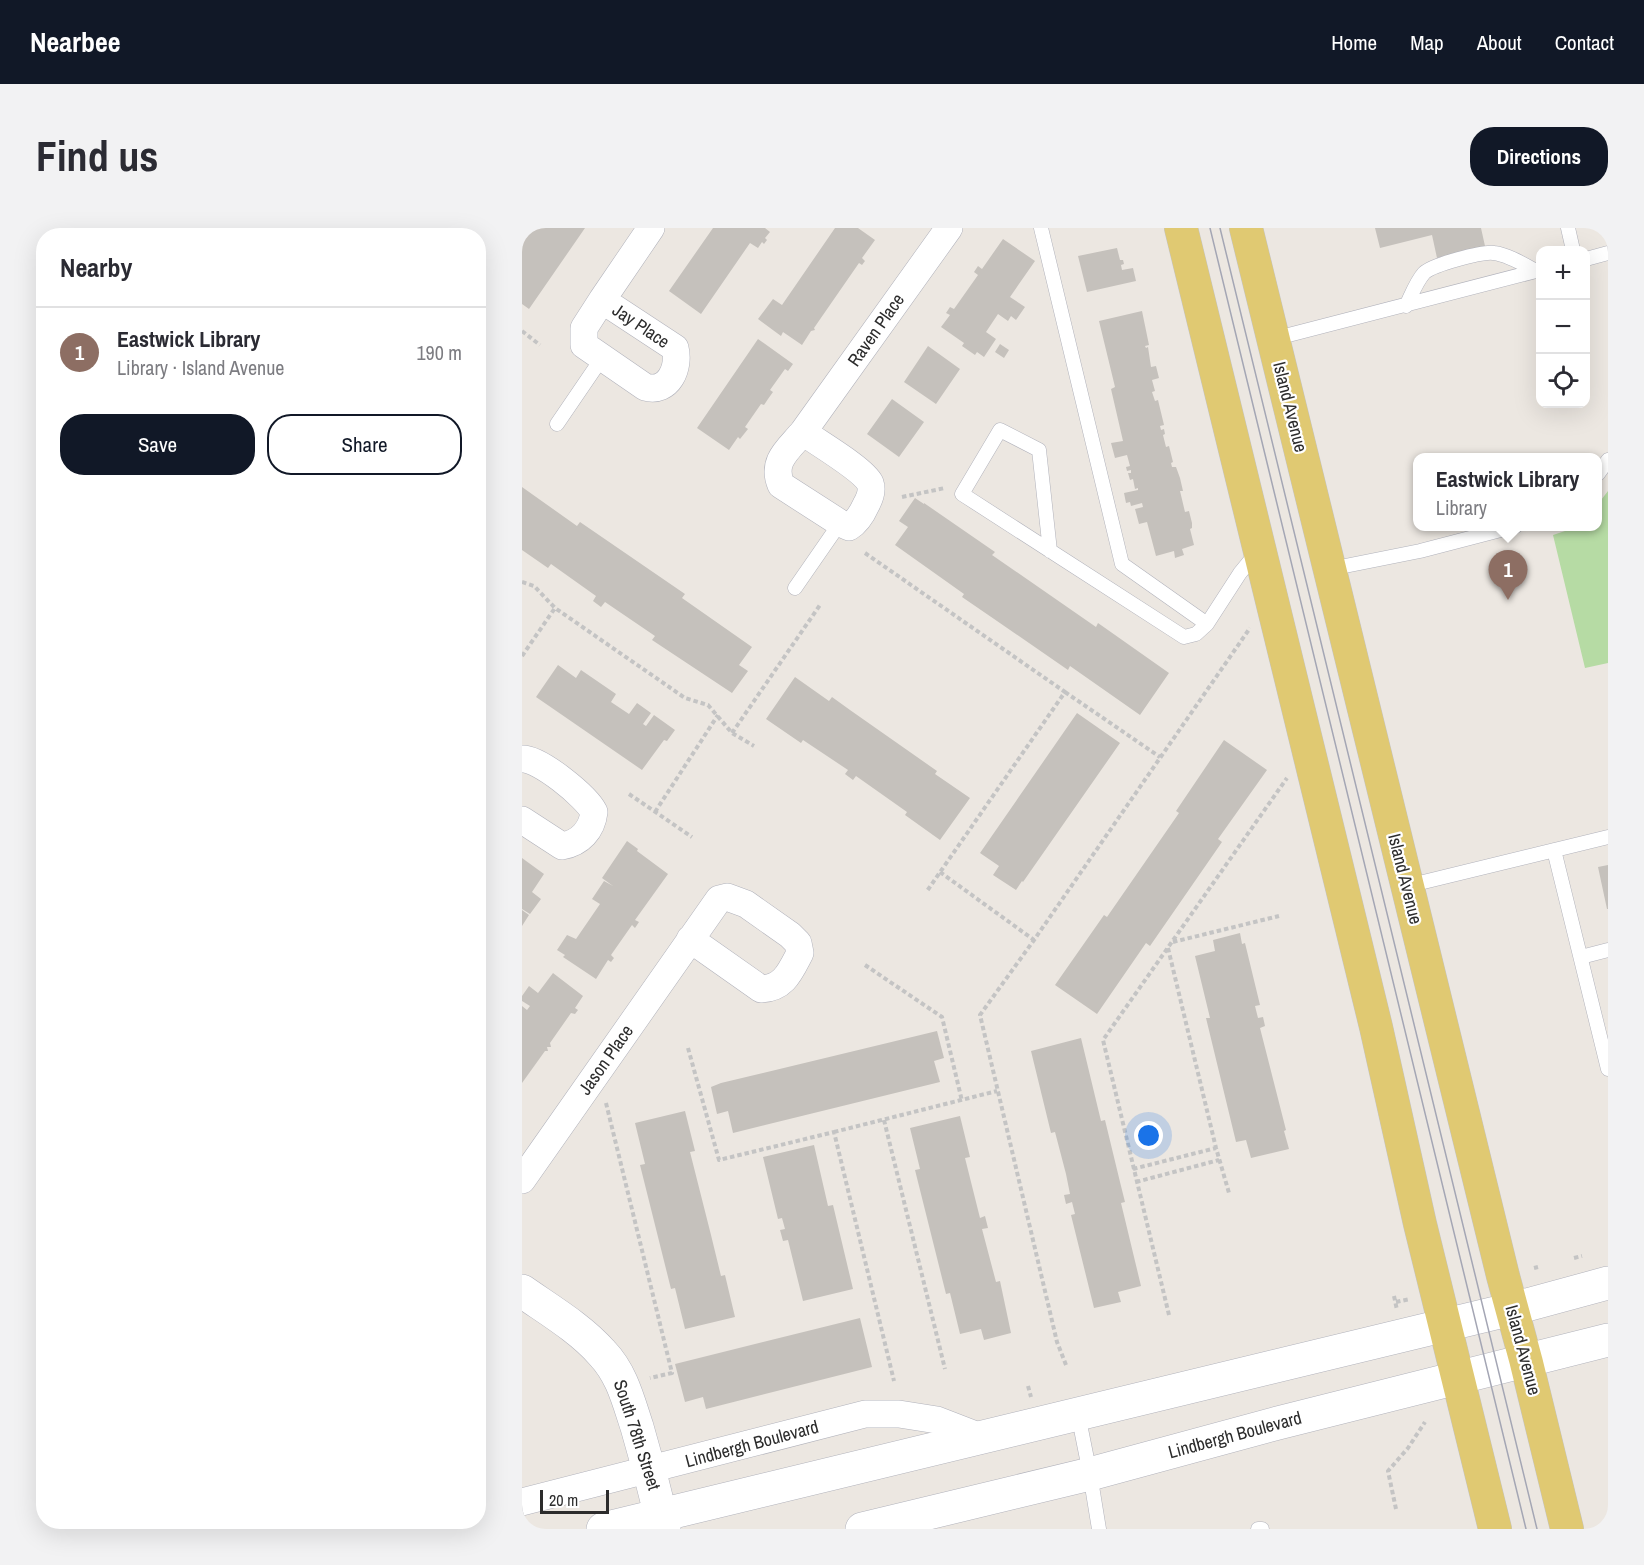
<!DOCTYPE html>
<html lang="en">
<head>
<meta charset="utf-8">
<style>
	body { margin:0; font-family:"Archivo Narrow",sans-serif; background:#f2f2f3; color:#2b2b33 }
	.controls { position:absolute; right:18px; top:18px; display:grid; overflow:hidden; border-radius:12px; box-shadow:0 6px 24px #0002 }
	.controls button { width:54px; height:54px; display:grid; place-items:center; padding:0; border:0; border-bottom:2px solid #e1e1e2; background:#fff; color:#2b2b33; font:30px sans-serif }
	.scale { position:absolute; left:18px; bottom:15px; width:69px; box-sizing:border-box; padding-left:6px; border:3px solid #2c2c2c; border-top:0; font-size:16px; line-height:21px; white-space:nowrap; color:#2c2c2c; -webkit-text-stroke:4px #fff; paint-order:stroke }
	.you { position:absolute; left:627px; top:908px; width:21px; height:21px; margin:-15px; border:4px solid #fff; border-radius:50%; background:#1a73e8; box-shadow:0 0 0 9px #1a73e833 }
	.badge { display:grid; place-items:center; width:39px; height:39px; border-radius:50%; background:#111827; color:#fff; font-size:20px; font-weight:700 }
	.pin { position:absolute; translate:-50% -50px; filter:drop-shadow(0 2px 3px #0008) }
	.pin::after { content:''; position:absolute; top:32px; width:21px; height:18px; background:inherit; clip-path:polygon(0 0,100% 0,50% 100%) }
	.popup { position:absolute; left:891px; top:225px; width:189px; height:78px; box-sizing:border-box; display:grid; place-content:center; border-radius:12px; background:#fff; filter:drop-shadow(0 2px 4px #0005); font-size:20px; white-space:nowrap; color:#7c7c81 }
	.popup b { font-size:22px; color:#2b2b33 }
	.popup::after { content:''; position:absolute; left:50%; top:100%; margin-left:-12px; border:12px solid transparent; border-top-color:#fff }
	.list { margin:0; padding:0; list-style:none }
	h2 { display:flex; justify-content:space-between; align-items:center; height:78px; margin:0; padding:0 24px; font-size:26px }
	h2 small { font-size:20px; font-weight:400; color:#7c7c81 }
	.list li { display:grid; grid-template-columns:39px 1fr auto; gap:18px; align-items:center; box-sizing:border-box; height:90px; padding:0 24px; border-top:2px solid #e1e1e2 }
	.list b { display:block; font-size:22px; white-space:nowrap }
	.list p { margin:0; font-size:20px; white-space:nowrap; color:#7c7c81 }
	.list em { font-size:20px; font-style:normal; color:#7c7c81 }
	.actions { display:flex; gap:12px; padding:18px 24px }
	.actions a { flex:1; padding:14px 0; border:2px solid #111827; border-radius:24px; text-align:center; font-size:21px; color:#111827 }
	.actions .main { background:#111827; color:#fff }
	.icon { flex:none; width:33px; height:33px; fill:none; stroke:currentColor; stroke-width:2; stroke-linecap:round; stroke-linejoin:round }
	.map { position:relative; flex:none; width:1086px; height:1301px; overflow:hidden; border-radius:24px }
	header { display:flex; align-items:center; gap:36px; box-sizing:border-box; height:84px; padding:0 30px; background:#111827; color:#fff }
	header strong { font-size:28px }
	nav { display:flex; gap:33px; margin-inline-start:auto; font-size:21px }
	.intro { display:flex; align-items:center; justify-content:space-between; box-sizing:border-box; height:144px; padding:0 36px }
	h1 { margin:0; font-size:42px }
	.button { padding:15px 27px; border-radius:24px; background:#111827; color:#fff; font-size:21px; font-weight:700 }
	main { display:flex; gap:36px; padding:0 36px }
	aside { flex:1; background:#fff; border-radius:24px; box-shadow:0 6px 24px #0002 }
	.map>svg:first-child { display:block }
</style>
</head>
<body>
<header>
<strong>Nearbee</strong>
<nav><a>Home</a><a>Map</a><a>About</a><a>Contact</a></nav>
</header>
<div class="intro"><h1>Find us</h1><a class="button">Directions</a></div>
<main>
<aside>
<h2>Nearby<small></small></h2>
<ul class="list">
<li><span class="badge" style="background:#8d6e63">1</span><div><b>Eastwick Library</b><p>Library · Island Avenue</p></div><em>190 m</em></li>
</ul>
<div class="actions"><a class="main">Save</a><a>Share</a></div>
</aside>
<div class="map">
<svg width="1086" height="1301" viewBox="0 0 1086 1301">
	<rect width="100%" height="100%" fill="#ece7e1"/>
	<path fill="#b6dba4" d="M1086 263V435L1063 440 1031 307 1055 299 1076 298V276Z"/>
	<path fill="#c5c1bc" d="M3 0H63L7 81 0 76V5Z
		M191 0H243L248 4 243 10 245 12 242 16 240 14 236 20 228 15 179 86 147 63Z
		M313 0H336L353 12 340 30 343 33 340 37 337 35 292 100 293 102 289 103 280 117 261 104 259 108 236 91 251 71 260 77Z
		M853 0H959L963 18 915 30 910 7 858 20Z
		M481 11 513 33 488 69 503 79 494 92 489 88 486 93 476 86 464 104 474 111 462 129 455 124 453 127 440 118 442 115 419 99 428 87 424 85 428 79 432 81 456 47 452 44 456 38 460 41Z
		M595 20 598 32H601L602 36 599 37 600 42 611 40 614 53 565 64 556 28Z
		M620 83 627 117 623 118 624 120 626 119 629 139 634 138 637 150 630 152 633 163 630 164 633 173 636 172 642 197 638 198 639 202 642 201 643 206 641 207 644 219 647 218 651 234 649 235 650 239H654L658 250 661 263H658L663 284 667 283 670 295V300L668 301 672 317 660 321 662 327 653 330 652 323 634 328 625 294 617 296 613 281 621 279 620 275 609 278 608 274 604 275 602 265 616 262V260L613 261 611 251 608 252 606 245H609V242L605 243 604 239 608 238 605 227 593 230 589 215 601 213 589 161 593 159 577 93Z
		M236 111 271 136 266 143 263 141 248 162 251 164 246 171 242 177 239 176 223 199 226 201 218 211 216 209 207 222 175 200Z
		M478 116 487 122 482 130 473 124Z
		M406 118 438 141 414 176 382 154Z
		M370 171 402 194 377 229 345 206Z
		M0 259 55 298 58 294 163 366 160 370 230 419 217 437 226 443 210 465 130 412 133 408 83 374 79 379 71 373 74 368 29 336 26 340 0 322Z
		M393 270 402 276V275L473 324 470 327 574 399 576 395 647 445 618 487 548 438 546 442 475 393 440 369 442 366 373 317 386 299 377 293Z
		M36 437 54 450 59 442 94 466 89 474 107 486 115 475 129 485 121 496 124 498 132 487 153 502 145 513 142 512 120 542 14 469Z
		M273 449 307 473 310 469 328 482 415 543 413 546 448 570 418 612 383 587 385 584 334 548 331 552 323 546 326 542 281 512 279 515 244 491Z
		M555 485 598 515 501 654 500 653 494 662 471 647 477 638 458 625Z
		M702 512 745 542 696 611 700 614 628 718 624 715 575 786 533 757 582 687 585 689 657 585 654 583Z
		M105 613 116 621 115 623 146 646 113 692 117 694 113 700 110 697 89 727 92 730 89 734 86 732 74 751 41 729 43 727 35 722 45 707 54 711 78 676 70 671 82 653 91 658 80 650Z
		M0 630 22 646 10 664 19 671 8 686 0 681Z
		M1086 637V681H1085L1076 639Z
		M0 682 7 687 0 698Z
		M718 705 720 716 723 715 738 777 733 778 736 790 741 789 743 798 738 800 764 902 762 903 767 921 729 930 724 912 714 914 684 790H688L673 728 693 723 691 712Z
		M31 745 61 768 53 780 56 782 53 786 49 785 28 815 29 819H25L26 823H23L0 855V778L5 782 8 778 0 773V768L7 758 16 765Z
		M415 803 422 830 412 833 418 854 211 905 206 883 195 886 189 859 199 855Z
		M559 810 579 893 583 892 598 954 603 974 599 975 619 1058 596 1064 599 1074 572 1080 549 987 553 986 550 974 544 976 542 967 548 966 544 946 533 904 529 905 509 823Z
		M163 883 173 923 168 924 189 1007 199 1048 203 1047 213 1089 163 1101 153 1060 149 1061 118 937 123 936 113 895Z
		M438 888 448 929 443 930 458 990 463 988 466 1000 460 1001 474 1054 478 1053 489 1105 462 1112 459 1101 438 1106 428 1065 424 1066 393 942 398 941 388 900Z
		M292 917 306 978 311 977 331 1061 281 1073 266 1012 261 1013 258 1002 263 1001 260 990 256 991 241 929Z
		M338 1090 350 1139 184 1181 181 1169 163 1174 153 1136Z"/>
	<g fill="none" stroke-linecap="round" stroke-linejoin="round">
		<defs>
			<path id="lane" d="M519 0 600 336 685 396 718 345 736 323
				M1046 0 1051 22
				M1064 31 1086 25
				M884 78C889 68 894 54 902 45 910 37 961 23 972 25 987 27 1001 36 1014 43
				M751 111 1018 42
				M35 196 80 130
				M1076 246 1086 232
				M528 323 517 222 478 202 440 266 662 409 674 406 685 396
				M808 341 898 323 994 298
				M273 360 318 295
				M1032 622 1086 841
				M885 658 1086 609
				M1059 729 1086 722
				M556 1186 568 1246 577 1301
				M736 1301H740"/>
			<path id="street" d="M80 72 153 120C158 139 147 166 123 159L62 117V100Z
				M80 72 129 0
				M281 204C296 215 341 241 348 255 351 263 348 270 344 277 340 286 335 294 327 299L318 295 259 257C249 233 266 222 281 204L427 0
				M0 531C16 529 65 569 72 584 70 602 58 615 40 618L0 592
				M0 952 197 671 205 669 224 676 268 707 276 715 278 725C268 744 262 760 239 761L168 711
				M0 1274 343 1186H377L415 1192 459 1209"/>
			<path id="secondary" d="M0 1063C27 1082 58 1100 80 1125 100 1146 106 1172 115 1199 125 1233 134 1267 142 1301
				M81 1301 990 1081 1086 1055
				M340 1301 568 1246 756 1195 1086 1112"/>
			<path id="primary" d="M659 0 854 799 898 996 973 1301
				M724 0 981 1048 1004 1133 1045 1301"/>
		</defs>
		<use href="#lane" stroke="#b1b2bb" stroke-width="15"/>
		<use href="#street" stroke="#b1b2bb" stroke-width="28"/>
		<use href="#secondary" stroke="#b1b2bb" stroke-width="34"/>
		<use href="#primary" stroke="#c4c4c4" stroke-width="34"/>
		<path stroke="#c4c4c4" stroke-width="4" stroke-dasharray="4.5 3" stroke-linecap="butt" d="M0 103 18 117
			M380 269 423 260
			M343 325 543 464 405 663
			M0 354 12 358 33 380 163 470 186 477 210 505 232 518
			M0 428 33 380
			M543 464 638 529
			M210 505 298 377
			M107 566 170 609
			M133 584 196 487
			M418 644 512 712
			M651 714 757 688
			M646 720 694 920 707 965
			M343 737 420 789 440 873
			M166 820 197 932 312 904 372 1153
			M84 875 150 1145 128 1150
			M362 892 423 1141
			M312 904 475 863
			M611 941 694 920
			M614 954 697 932
			M1052 1030 1060 1028
			M1012 1040 1016 1039
			M872 1068 875 1082
			M874 1074 888 1071
			M647 1087 581 812 765 550
			M544 1137 535 1114 458 787 512 712 728 400
			M506 1158 509 1169
			M874 1281 866 1243 886 1220 903 1194"/>
		<use href="#lane" stroke="#fff" stroke-width="14"/>
		<use href="#street" stroke="#fff" stroke-width="27"/>
		<use href="#secondary" stroke="#fff" stroke-width="33"/>
		<use href="#primary" stroke="#e0c972" stroke-width="33"/>
		<path stroke="#a4a6b4" stroke-width="1.5" d="M688 0 1004 1301
			M698 0 1015 1301"/>
	</g>
	<g text-anchor="middle" stroke-width="4.5" stroke-linejoin="round" paint-order="stroke">
		<g font-size="18" fill="#2c2c2c" stroke="#fff">
			<text transform="translate(119 98) rotate(34)" y="6">Jay Place</text>
			<text transform="translate(354 102) rotate(-55)" y="6">Raven Place</text>
			<text transform="translate(768 179) rotate(76)" y="6">Island Avenue</text>
			<text transform="translate(883 651) rotate(76)" y="6">Island Avenue</text>
			<text transform="translate(84 832) rotate(-55)" y="6">Jason Place</text>
			<text transform="translate(1001 1122) rotate(75)" y="6">Island Avenue</text>
			<text transform="translate(115 1207) rotate(72)" y="6">South 78th Street</text>
			<text transform="translate(713 1207) rotate(-15)" y="6">Lindbergh Boulevard</text>
			<text transform="translate(230 1216) rotate(-15)" y="6">Lindbergh Boulevard</text>
		</g>
	</g>
</svg>
<div class="controls">
<button>+</button>
<button>−</button>
<button><svg class="icon" aria-label="locate" viewBox="0 0 24 24"><circle cx="12" cy="12" r="6"/><path d="M12 2v4M12 18v4M2 12h4M18 12h4"/></svg></button>
</div>
<div class="scale">20 m</div>
<div class="you"></div>
<div class="pin badge" style="left:986px;top:372px;background:#8d6e63">1</div>
<div class="popup"><b>Eastwick Library</b>Library</div>
</div>
</main>
</body>
</html>
